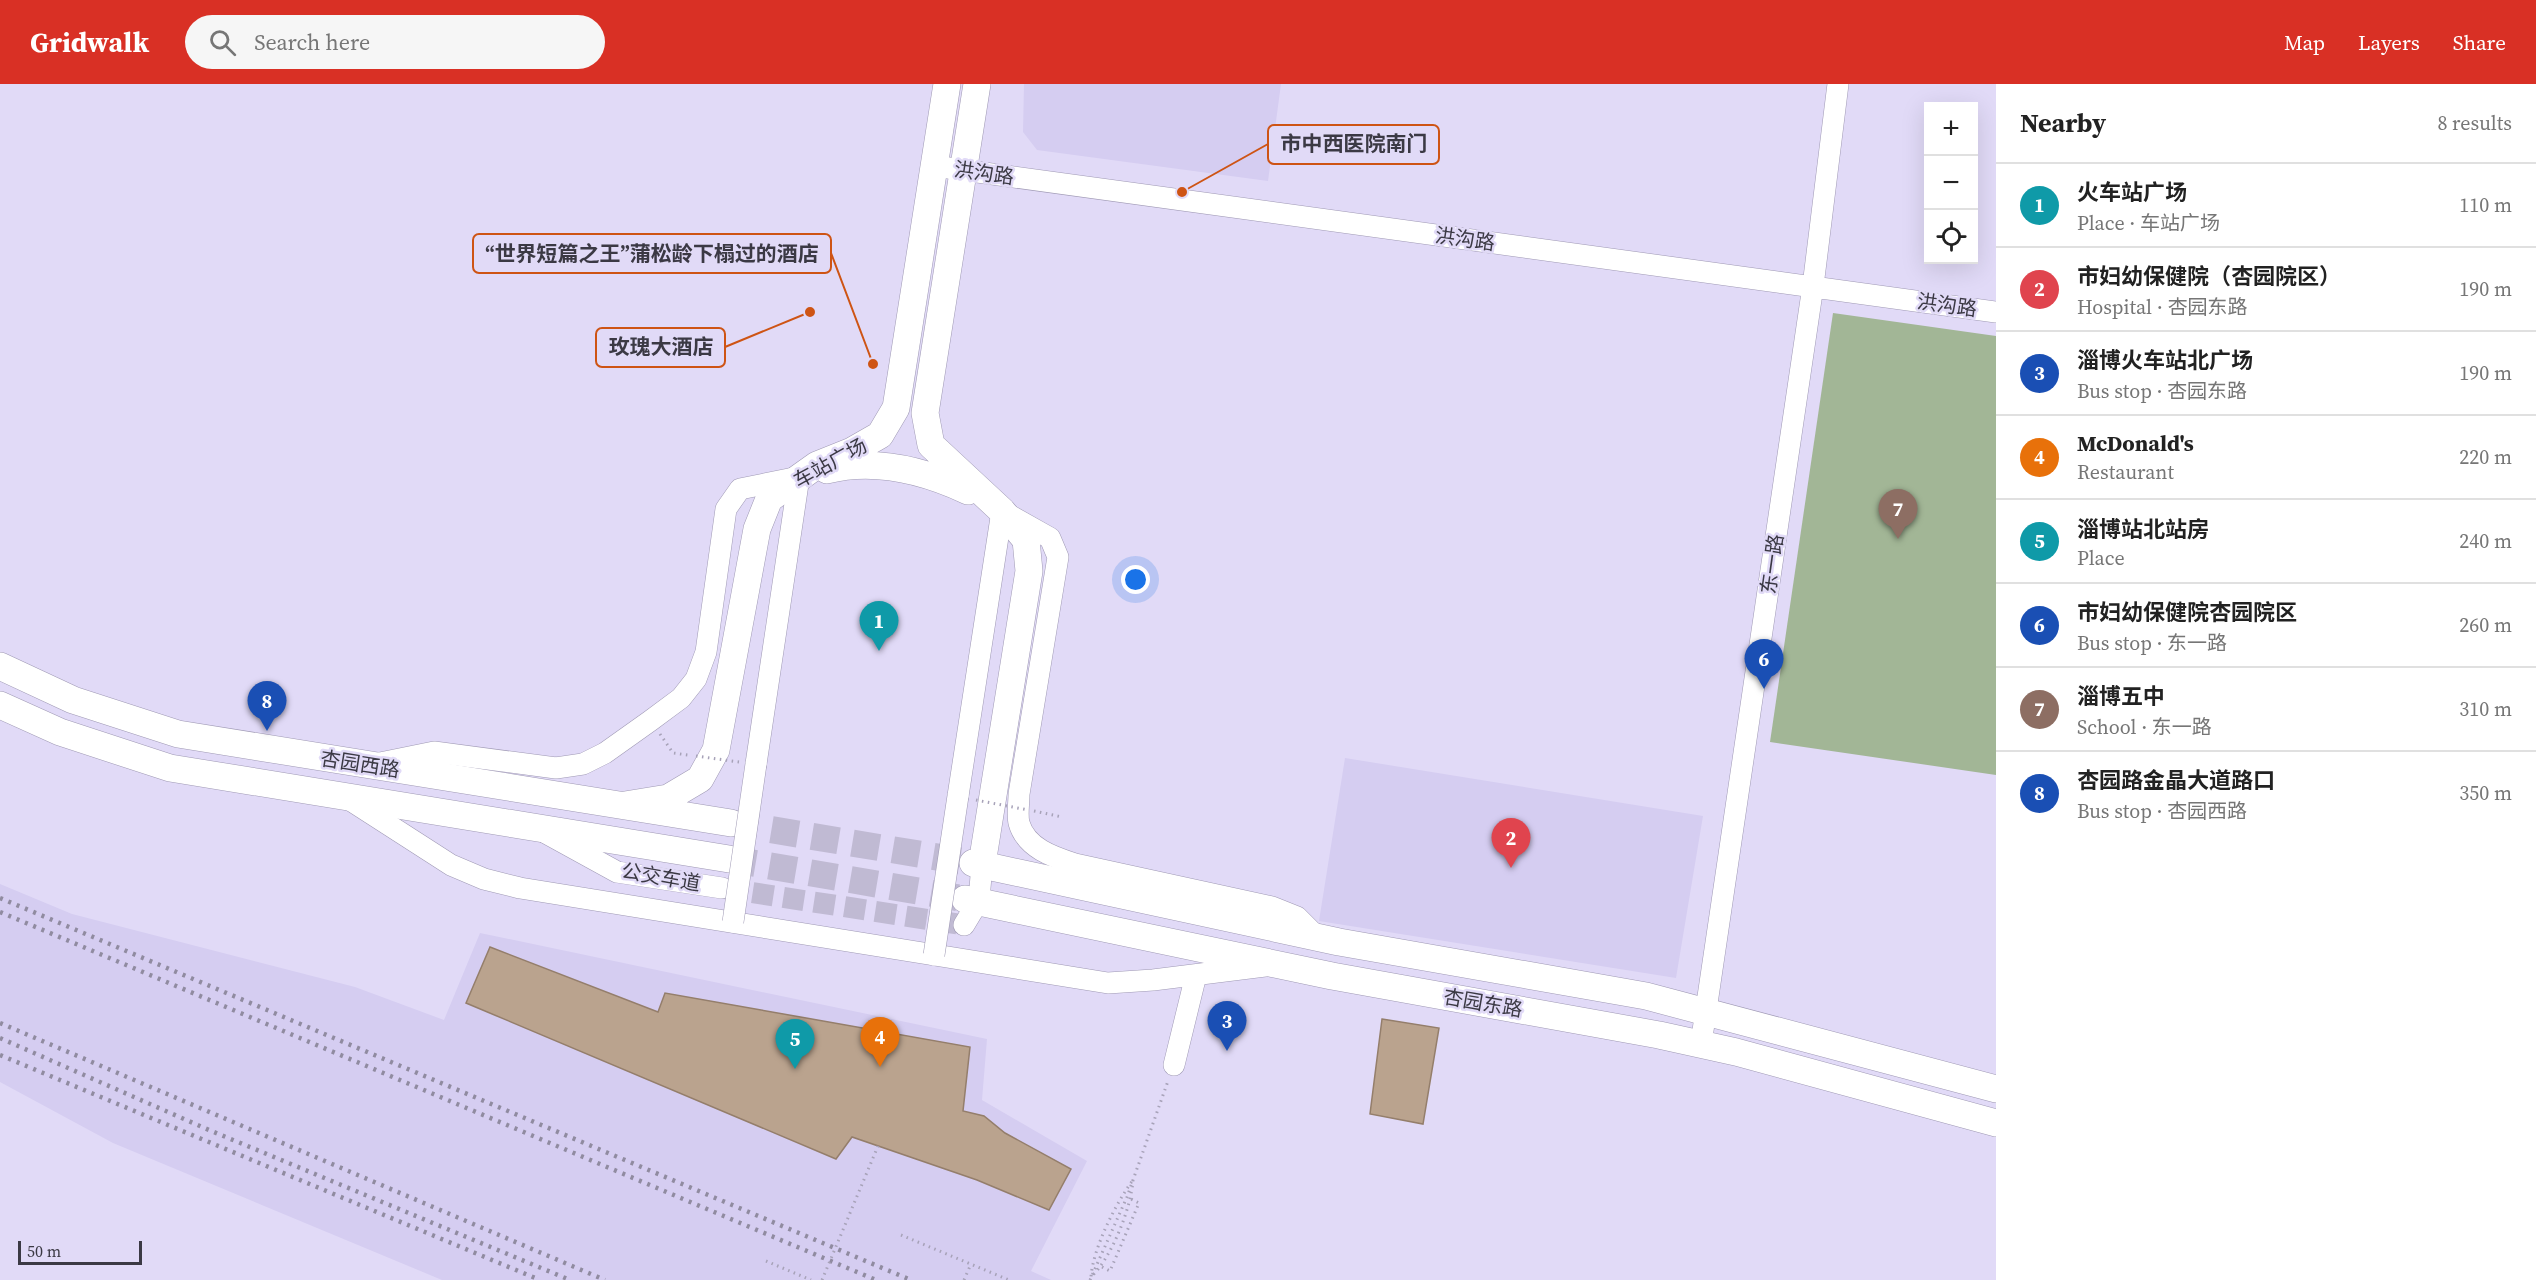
<!DOCTYPE html>
<html lang="en">
<head>
<meta charset="utf-8">
<style>
	body { margin:0; font-family:"Source Serif 4","Noto Sans SC",serif; background:#f6f6f6; color:#222 }
	.controls { position:absolute; right:18px; top:18px; display:grid; overflow:hidden; border-radius:0px; box-shadow:0 6px 24px #0002 }
	.controls button { width:54px; height:54px; display:grid; place-items:center; padding:0; border:0; border-bottom:2px solid #e0e0e0; background:#fff; color:#222; font:30px sans-serif }
	.scale { position:absolute; left:18px; bottom:15px; width:124px; box-sizing:border-box; padding-left:6px; border:3px solid #3b3944; border-top:0; font-size:16px; line-height:21px; white-space:nowrap; color:#3b3944; -webkit-text-stroke:4px #e1daf7; paint-order:stroke }
	.you { position:absolute; left:1136px; top:496px; width:21px; height:21px; margin:-15px; border:4px solid #fff; border-radius:50%; background:#1a73e8; box-shadow:0 0 0 9px #1a73e833 }
	.badge { display:grid; place-items:center; width:39px; height:39px; border-radius:50%; background:#d93025; color:#fff; font-size:20px; font-weight:700 }
	.pin { position:absolute; translate:-50% -50px; filter:drop-shadow(0 2px 3px #0008) }
	.pin::after { content:''; position:absolute; top:32px; width:21px; height:18px; background:inherit; clip-path:polygon(0 0,100% 0,50% 100%) }
	.list { margin:0; padding:0; list-style:none }
	h2 { display:flex; justify-content:space-between; align-items:center; height:78px; margin:0; padding:0 24px; font-size:26px }
	h2 small { font-size:20px; font-weight:400; color:#767676 }
	.list li { display:grid; grid-template-columns:39px 1fr auto; gap:18px; align-items:center; box-sizing:border-box; height:84px; padding:0 24px; border-top:2px solid #e0e0e0 }
	.list b { display:block; font-size:22px; white-space:nowrap }
	.list p { margin:0; font-size:20px; white-space:nowrap; color:#767676 }
	.list em { font-size:20px; font-style:normal; color:#767676 }
	.icon { flex:none; width:33px; height:33px; fill:none; stroke:currentColor; stroke-width:2; stroke-linecap:round; stroke-linejoin:round }
	.map { position:relative; flex:none; width:1996px; height:1196px; overflow:hidden }
	header { display:flex; align-items:center; gap:36px; box-sizing:border-box; height:84px; padding:0 30px; background:#d93025; color:#fff }
	header strong { font-size:28px }
	nav { display:flex; gap:33px; margin-inline-start:auto; font-size:21px }
	.search { width:420px; height:54px; background:#f6f6f6; display:flex; align-items:center; gap:15px; box-sizing:border-box; padding:0 21px; border-radius:33px; color:#767676; font-size:22px }
	main { display:flex }
	aside { flex:1; background:#fff }
	.map>svg:first-child { display:block }
</style>
</head>
<body>
<header>
<strong>Gridwalk</strong>
<div class="search"><svg class="icon" aria-label="search" viewBox="0 0 24 24"><circle cx="10" cy="10" r="6"/><path d="M15 15l6 6"/></svg>Search here</div>
<nav><a>Map</a><a>Layers</a><a>Share</a></nav>
</header>
<main>
<div class="map">
<svg width="1996" height="1196" viewBox="0 0 1996 1196">
	<rect width="100%" height="100%" fill="#e1daf7"/>
	<path fill="#d5cdf1" d="M1024 0H1281L1268 97 1037 66 1023 48Z
		M1345 674 1703 732 1676 894 1319 837Z
		M0 800 72 830 355 903 444 936 480 849 987 955 982 1016 1087 1077 1031 1187 1051 1196H442L113 1059 0 998Z"/>
	<path fill="#a2b696" d="M1833 229 1996 252V691L1770 658Z"/>
	<path fill="#baa38e" stroke="#947e6b" stroke-width="1.5" d="M490 863 658 928 665 909 970 963 963 1027 984 1032 1005 1049 1071 1085 1049 1126 977 1096 852 1053 836 1075 466 919Z
		M1382 935 1439 944 1423 1040 1370 1030Z"/>
	<g fill="none" stroke-linecap="round" stroke-linejoin="round">
		<path stroke="#c0bad3" stroke-width="21" stroke-dasharray="21 10" stroke-linecap="butt" d="M722 804 964 841"/>
		<path stroke="#c0bad3" stroke-width="27" stroke-dasharray="27 14" stroke-linecap="butt" d="M731 739 973 779
			M729 775 965 815"/>
		<defs>
			<path id="minor" d="M934 82 1996 228
				M380 679 434 668 556 684 583 680 605 669 650 637 681 614 696 595 706 568 726 425 740 405 799 393 756 680
				M958 712 1002 427 1050 454 1058 473 1019 710C1019 719 1017 731 1019 739 1026 764 1053 773 1075 780L1272 823 1297 833 1318 854
				M350 716 451 781 484 795 520 804 1108 899 1153 896 1265 882
				M546 749 617 788 722 804
				M964 841 979 816 982 780
				M1701 960 1813 202 1838 0
				M1174 981 1196 891"/>
			<path id="major" d="M977 0 925 329 931 361 1002 427 1026 456 1029 487 982 780
				M827 386C875 374 925 387 968 407
				M0 582 73 616 178 650 731 739
				M0 621 60 648 170 684 729 775
				M625 721 668 714 700 695 716 666 757 445 769 415 817 381 852 367 880 351 896 324 947 0
				M973 779 1339 858 1646 912 1996 1005
				M965 815 1332 892 1659 951 1736 968 1996 1039"/>
		</defs>
		<use href="#minor" stroke="#9f99b4" stroke-width="22"/>
		<use href="#major" stroke="#9f99b4" stroke-width="28"/>
		<path stroke="#a7a2b8" stroke-width="3" stroke-dasharray="1.5 4.5" stroke-linecap="butt" d="M660 650 673 669 688 671
			M1034 727 1062 733
			M1133 1096C1131 1124 1112 1173 1091 1193 1093 1164 1116 1119 1133 1096Z
			M901 1151 1009 1196
			M766 1177 811 1196
			M1102 1183 1110 1187 1139 1119 1131 1115
			M964 1196 971 1180
			M1090 1196 1127 1113 1168 997"/>
		<use href="#minor" stroke="#fff" stroke-width="21"/>
		<use href="#major" stroke="#fff" stroke-width="27"/>
		<path stroke="#908ba0" stroke-width="4.5" stroke-dasharray="3 6" stroke-linecap="butt" d="M0 814 911 1196
			M0 828 876 1196
			M0 939 605 1196
			M0 954 209 1046 570 1196
			M0 971 540 1196"/>
		<defs>
			<path id="minor-bridge" d="M733 838 756 680
				M934 871 958 712"/>
		</defs>
		<use href="#minor-bridge" stroke="#9f99b4" stroke-width="22" stroke-linecap="butt"/>
		<path stroke="#a7a2b8" stroke-width="3" stroke-dasharray="1.5 4.5" stroke-linecap="butt" d="M696 672 739 678
			M976 716 1028 726
			M822 1196 878 1062"/>
		<use href="#minor-bridge" stroke="#fff" stroke-width="21"/>
	</g>
	<g text-anchor="middle" stroke-width="5" stroke-linejoin="round" paint-order="stroke">
		<g font-size="20" fill="#3b3944" stroke="#e1daf7">
			<text transform="translate(984 89) rotate(8)" y="7">洪沟路</text>
			<text transform="translate(1465 155) rotate(8)" y="7">洪沟路</text>
			<text transform="translate(1947 221) rotate(8)" y="7">洪沟路</text>
			<text transform="translate(830 379) rotate(-29)" y="7">车站广场</text>
			<text transform="translate(1772 480) rotate(-82)" y="7">东一路</text>
			<text transform="translate(360 680) rotate(9)" y="7">杏园西路</text>
			<text transform="translate(661 793) rotate(10)" y="7">公交车道</text>
			<text transform="translate(1483 919) rotate(10)" y="7">杏园东路</text>
		</g>
	</g>
	<path fill="none" stroke="#ce5414" stroke-width="2" d="M1182 108L1268 60M873 280L831 169M810 228L725 263"/>
	<g fill="#ce5414" stroke="#e1daf7" stroke-width="2">
		<circle cx="1182" cy="108" r="6"/>
		<circle cx="873" cy="280" r="6"/>
		<circle cx="810" cy="228" r="6"/>
	</g>
	<g fill="#e1daf7" stroke="#ce5414" stroke-width="2">
		<rect x="1268" y="41" width="171" height="39" rx="6"/>
		<rect x="473" y="150" width="358" height="39" rx="6"/>
		<rect x="596" y="244" width="129" height="39" rx="6"/>
	</g>
	<g font-size="21" text-anchor="middle" font-weight="bold" fill="#3b3944">
		<text x="1354" y="67">市中西医院南门</text>
		<text x="652" y="177">“世界短篇之王”蒲松龄下榻过的酒店</text>
		<text x="661" y="270">玫瑰大酒店</text>
	</g>
</svg>
<div class="controls">
<button>+</button>
<button>−</button>
<button><svg class="icon" aria-label="locate" viewBox="0 0 24 24"><circle cx="12" cy="12" r="6"/><path d="M12 2v4M12 18v4M2 12h4M18 12h4"/></svg></button>
</div>
<div class="scale">50 m</div>
<div class="you"></div>
<div class="pin badge" style="left:879px;top:567px;background:#0f9aa8">1</div>
<div class="pin badge" style="left:1511px;top:784px;background:#e0444e">2</div>
<div class="pin badge" style="left:1227px;top:967px;background:#1a4fb4">3</div>
<div class="pin badge" style="left:880px;top:983px;background:#e8710a">4</div>
<div class="pin badge" style="left:795px;top:985px;background:#0f9aa8">5</div>
<div class="pin badge" style="left:1764px;top:605px;background:#1a4fb4">6</div>
<div class="pin badge" style="left:1898px;top:455px;background:#8d6e63">7</div>
<div class="pin badge" style="left:267px;top:647px;background:#1a4fb4">8</div>
</div>
<aside>
<h2>Nearby<small>8 results</small></h2>
<ul class="list">
<li><span class="badge" style="background:#0f9aa8">1</span><div><b>火车站广场</b><p>Place · 车站广场</p></div><em>110 m</em></li>
<li><span class="badge" style="background:#e0444e">2</span><div><b>市妇幼保健院（杏园院区）</b><p>Hospital · 杏园东路</p></div><em>190 m</em></li>
<li><span class="badge" style="background:#1a4fb4">3</span><div><b>淄博火车站北广场</b><p>Bus stop · 杏园东路</p></div><em>190 m</em></li>
<li><span class="badge" style="background:#e8710a">4</span><div><b>McDonald's</b><p>Restaurant</p></div><em>220 m</em></li>
<li><span class="badge" style="background:#0f9aa8">5</span><div><b>淄博站北站房</b><p>Place</p></div><em>240 m</em></li>
<li><span class="badge" style="background:#1a4fb4">6</span><div><b>市妇幼保健院杏园院区</b><p>Bus stop · 东一路</p></div><em>260 m</em></li>
<li><span class="badge" style="background:#8d6e63">7</span><div><b>淄博五中</b><p>School · 东一路</p></div><em>310 m</em></li>
<li><span class="badge" style="background:#1a4fb4">8</span><div><b>杏园路金晶大道路口</b><p>Bus stop · 杏园西路</p></div><em>350 m</em></li>
</ul>
</aside>
</main>
</body>
</html>
